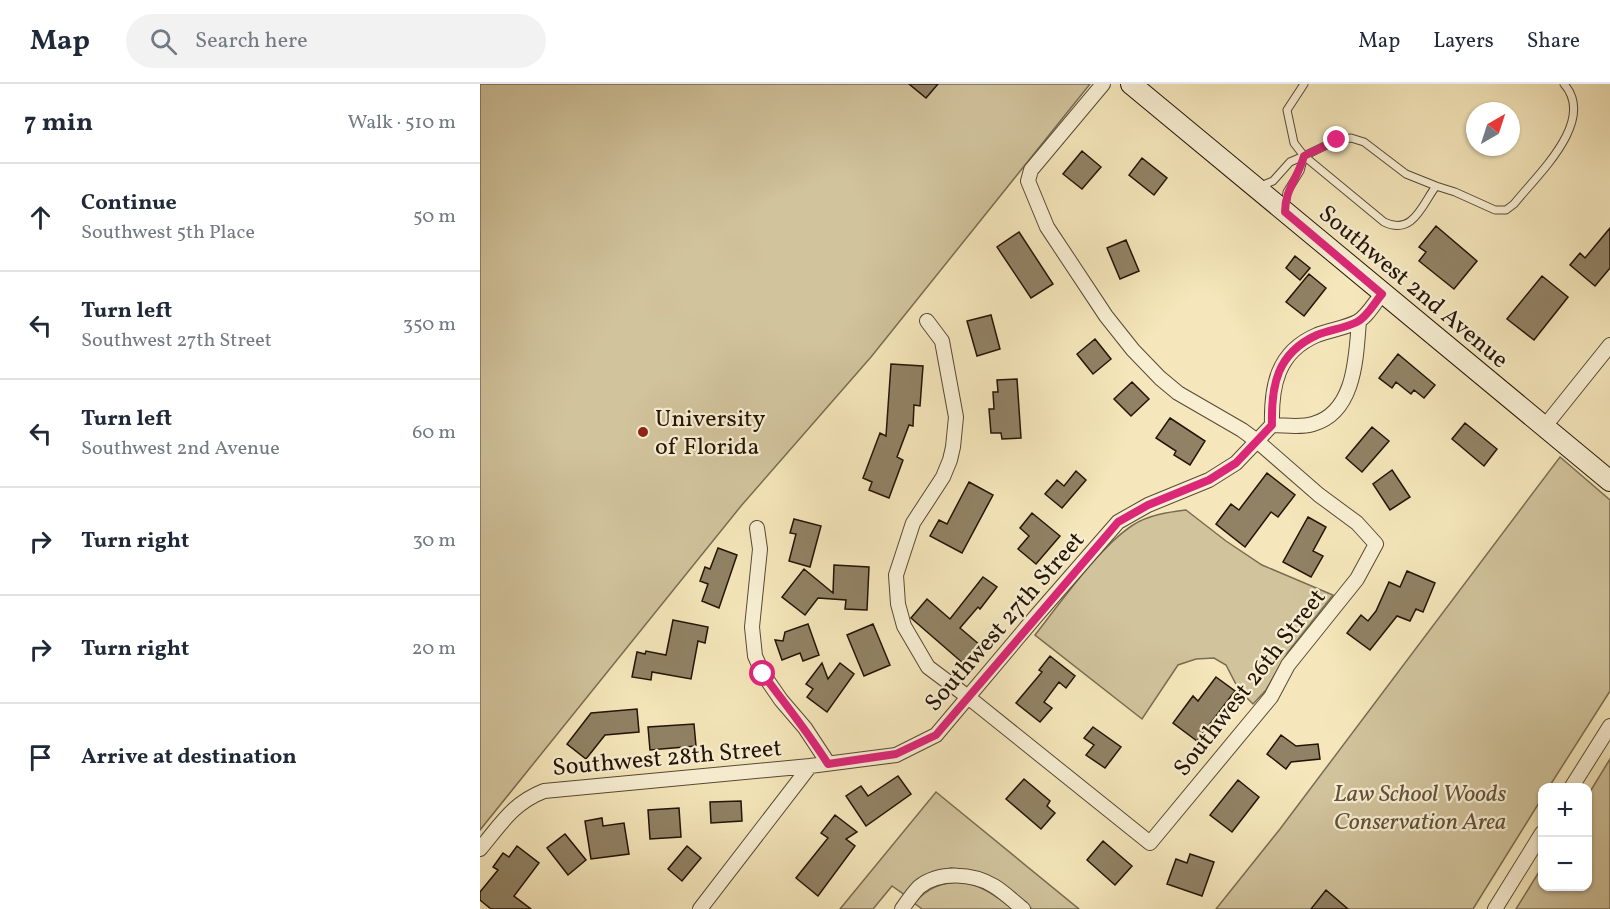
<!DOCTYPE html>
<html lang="en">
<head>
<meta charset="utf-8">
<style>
	body { margin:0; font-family:Vollkorn,serif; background:#f2f2f3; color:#1f2937 }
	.controls { position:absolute; right:18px; bottom:18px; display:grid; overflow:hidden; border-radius:12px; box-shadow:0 2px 4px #0004 }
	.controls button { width:54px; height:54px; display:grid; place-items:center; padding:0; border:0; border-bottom:2px solid #e0e1e3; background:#fff; color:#1f2937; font:30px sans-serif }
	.compass { position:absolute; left:986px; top:18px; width:54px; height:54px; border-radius:50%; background:#fff; box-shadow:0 2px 4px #0004; rotate:39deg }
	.stop { position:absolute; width:18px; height:18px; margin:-14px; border:4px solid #db2777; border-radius:50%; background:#fff }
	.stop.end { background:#db2777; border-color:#fff; box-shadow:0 2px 6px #0008 }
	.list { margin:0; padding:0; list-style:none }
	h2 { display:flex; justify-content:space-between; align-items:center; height:78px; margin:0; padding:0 24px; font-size:26px }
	h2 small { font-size:20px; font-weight:400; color:#747a83 }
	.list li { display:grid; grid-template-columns:39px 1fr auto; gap:18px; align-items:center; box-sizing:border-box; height:108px; padding:0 24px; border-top:2px solid #e0e1e3 }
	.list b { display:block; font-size:22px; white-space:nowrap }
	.list p { margin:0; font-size:20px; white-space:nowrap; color:#747a83 }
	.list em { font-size:20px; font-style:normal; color:#747a83 }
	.icon { flex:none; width:33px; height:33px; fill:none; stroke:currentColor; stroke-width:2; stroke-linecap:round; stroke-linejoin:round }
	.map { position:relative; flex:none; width:1130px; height:825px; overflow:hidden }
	header { display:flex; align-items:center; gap:36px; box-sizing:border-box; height:84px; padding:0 30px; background:#fff; border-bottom:2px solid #e0e1e3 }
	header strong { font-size:28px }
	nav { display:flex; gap:33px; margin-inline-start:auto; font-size:21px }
	.search { width:420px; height:54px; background:#f2f2f3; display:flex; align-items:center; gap:15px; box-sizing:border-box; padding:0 21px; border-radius:33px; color:#747a83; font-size:22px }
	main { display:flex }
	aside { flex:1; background:#fff }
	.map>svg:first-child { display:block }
</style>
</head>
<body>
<header>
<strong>Map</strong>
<div class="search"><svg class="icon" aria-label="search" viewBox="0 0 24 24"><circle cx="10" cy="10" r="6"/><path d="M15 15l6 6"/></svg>Search here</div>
<nav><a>Map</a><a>Layers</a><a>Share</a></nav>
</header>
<main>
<aside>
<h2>7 min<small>Walk · 510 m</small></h2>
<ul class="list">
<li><svg class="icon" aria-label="ahead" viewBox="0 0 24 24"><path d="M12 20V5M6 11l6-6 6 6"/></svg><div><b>Continue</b><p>Southwest 5th Place</p></div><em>50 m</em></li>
<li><svg class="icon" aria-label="left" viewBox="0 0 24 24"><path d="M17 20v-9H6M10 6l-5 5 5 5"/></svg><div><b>Turn left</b><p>Southwest 27th Street</p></div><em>350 m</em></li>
<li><svg class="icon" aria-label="left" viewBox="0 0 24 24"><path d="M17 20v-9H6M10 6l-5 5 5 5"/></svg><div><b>Turn left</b><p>Southwest 2nd Avenue</p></div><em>60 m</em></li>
<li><svg class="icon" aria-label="right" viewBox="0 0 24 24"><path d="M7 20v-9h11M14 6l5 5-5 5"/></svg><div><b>Turn right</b></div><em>30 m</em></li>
<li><svg class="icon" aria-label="right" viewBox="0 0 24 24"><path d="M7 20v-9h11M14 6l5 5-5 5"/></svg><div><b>Turn right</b></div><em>20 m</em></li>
<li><svg class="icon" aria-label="arrive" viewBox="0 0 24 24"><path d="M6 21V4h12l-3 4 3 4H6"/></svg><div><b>Arrive at destination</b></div></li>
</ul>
</aside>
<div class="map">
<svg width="1130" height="825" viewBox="0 0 1130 825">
	<rect width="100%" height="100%" fill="#f5e7bb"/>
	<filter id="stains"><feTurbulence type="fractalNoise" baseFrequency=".00333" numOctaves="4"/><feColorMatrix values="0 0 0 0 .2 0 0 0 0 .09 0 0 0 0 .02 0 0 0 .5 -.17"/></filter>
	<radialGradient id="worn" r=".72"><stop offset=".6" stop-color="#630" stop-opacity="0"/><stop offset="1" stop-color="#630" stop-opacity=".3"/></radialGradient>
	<path fill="#d1c39c" stroke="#7a6c52" stroke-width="1.5" d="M0 0H610L391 273 261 422 0 746Z
		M1080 373 1130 416V607L1069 703 1062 704V714L993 825H736L800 745Z
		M706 426 746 457 782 481 853 511 808 568 786 606 773 620 759 606 746 581 734 574 716 575 698 581 662 635 555 551C581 518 619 463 653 441 668 431 689 428 706 426Z
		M1130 675V825H1036L1062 783V802H1108V711Z
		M456 708 599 825H552L515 796 484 786 471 784 459 787 425 811 412 802 393 825H360Z
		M482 798C503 802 516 812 533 825H442L434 819C448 804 461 798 482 798Z"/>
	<path fill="#918265" stroke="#241407" stroke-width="1.5" d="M429 0H458L446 14Z
		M602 67 621 83 602 105 583 90Z
		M662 74 687 94 674 111 649 91Z
		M956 142 997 177 974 205 939 177 946 168 939 163Z
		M1130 144V184L1115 202 1090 181 1100 169 1105 174Z
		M539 148 573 200 551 214 517 163Z
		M646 156 659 187 640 195 627 164Z
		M815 172 830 184 820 196 806 184Z
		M829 190 846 204 824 232 806 218Z
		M1062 192 1088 213 1054 256 1027 235Z
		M511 231 520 265 497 272 487 237Z
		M615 255 631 275 613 290 597 270Z
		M918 270 955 301 944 314 934 306 931 310 916 298 912 304 899 294Z
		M411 280 443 282 440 322 434 321 433 342 429 341 417 373 423 376 409 414 389 406 392 398 383 394 400 349 406 352Z
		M537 295 541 354 522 355 521 349H511L509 325H514L513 308H518L517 296Z
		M652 298 669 315 651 332 634 315Z
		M690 334 725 357 710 381 694 371 696 367 676 354Z
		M985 339 1017 365 1004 382 972 355Z
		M892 343 909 357 882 388 866 374Z
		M912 386 930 413 910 426 893 400Z
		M596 387 606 396 582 424 565 410 577 396 584 402Z
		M787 389 815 411 798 433 791 428 765 463 736 440 751 420 759 426Z
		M489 398 513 411 482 469 450 452 459 436 467 440Z
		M552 429 580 452 556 480 538 465 549 452 540 444Z
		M828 433 846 443 833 467 843 472 831 493 803 478Z
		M314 435 341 442 330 483 309 477 316 450 310 449Z
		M238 464 257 471 239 524 222 517 228 500 220 497 225 483 230 485Z
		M354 481 389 483 387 526 365 525 366 516 338 514 325 531 302 513 324 485 353 509Z
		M927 487 955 499 943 528 936 525 930 537 917 532 890 566 867 549 881 531 888 537 896 527 909 498 920 503Z
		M503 493 517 503 500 525 498 523 480 544 500 561 484 580 431 534 447 515 470 535Z
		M193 536 228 543 225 559 218 557 211 595 172 588 171 596 152 593 157 568 165 570 166 567 186 571Z
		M328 540 339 571 323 577 320 569 302 576 295 556 303 557 305 548Z
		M393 540 410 581 384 592 367 551Z
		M570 572 595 592 586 604 579 598 564 618 572 624 560 638 536 619 562 588 559 586Z
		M342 579 348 595 360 579 374 590 347 628 327 613 333 605 326 600Z
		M736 593 755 607 717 657 693 639 713 612 718 617Z
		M157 625 159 648 125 651 106 675 87 660 111 629Z
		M214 640 216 662 170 666 168 643Z
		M613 643 641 663 625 684 606 671 614 661 604 654Z
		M801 651 816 662 838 660 840 675 811 678 806 685 787 670Z
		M418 692 431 710 386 742 366 712 381 702 388 712Z
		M544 695 570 717 567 722 575 729 561 745 526 715Z
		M758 696 779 713 752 748 730 731Z
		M261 717 262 737 231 739 230 718Z
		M199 724 201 753 170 755 168 726Z
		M355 731 377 748 366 755 375 762 338 812 316 794 348 754 341 749Z
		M122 734 123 742 144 739 149 770 111 775 105 737Z
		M85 750 106 776 88 791 67 764Z
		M623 757 652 782 635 801 607 776Z
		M37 762 59 779 34 812 51 825H11L0 816V808L18 786 13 783 23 769 29 773Z
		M207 762 221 774 202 797 188 785Z
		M710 770 734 778 722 812 687 800 696 775 707 779Z
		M846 806 868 825H831Z"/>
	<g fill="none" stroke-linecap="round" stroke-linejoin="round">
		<defs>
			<path id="lane" d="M824 0 807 26 814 59 824 72 904 138C933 152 942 121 956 102L975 108 1015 126H1026L1034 120C1057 91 1117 37 1084 0
				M778 103 793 97 810 78 824 72
				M805 123 807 108 820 87 824 72 857 56 871 54 884 58 926 90 956 102"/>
			<path id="street" d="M447 237 462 257 476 333 473 363 470 376 463 393 433 439 416 491 418 520 424 542 448 583 488 613 670 759 791 613 808 581 877 495 896 460 877 439 839 411 777 357 762 346 698 309 680 294 653 266 626 232 567 143 548 97 551 86 623 0
				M792 341C805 341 820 344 833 340 876 328 876 271 879 237
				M1065 342 1130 261
				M277 444 280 465 272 543 275 572 283 590 301 616 325 644 348 679
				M1091 704 1130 642
				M0 765C21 740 33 719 64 707L330 682
				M220 825 330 682 416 671 456 651 557 531 638 438 668 421 729 396 756 379 792 341C791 302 797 268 837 251 850 246 865 244 877 238 887 233 895 218 902 210
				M422 825C427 818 433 809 439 803 459 787 493 789 514 802 524 808 533 817 543 825
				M1015 825 1062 749"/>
			<path id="secondary" d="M651 0 1130 397"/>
		</defs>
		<use href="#lane" stroke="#584934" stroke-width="9"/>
		<use href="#street" stroke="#584934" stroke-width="16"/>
		<use href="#secondary" stroke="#241407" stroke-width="22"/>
		<use href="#lane" stroke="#f8efd3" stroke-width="7"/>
		<use href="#street" stroke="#f8efd3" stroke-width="14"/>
		<use href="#secondary" stroke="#f8efd3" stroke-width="20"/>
	</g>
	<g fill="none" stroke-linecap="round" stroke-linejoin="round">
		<path stroke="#db2777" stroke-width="8" d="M283 590C305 620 328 648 348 680L416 670 456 651 638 438 668 421 729 396 756 379 792 341C791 301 797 269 837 251 850 246 865 244 877 238 887 233 895 218 902 210L805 128C805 105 818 94 824 72L857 56"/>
	</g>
	<circle fill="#8f2418" stroke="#f8efd3" stroke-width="2" cx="163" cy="348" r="6"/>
	<g text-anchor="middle" stroke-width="4.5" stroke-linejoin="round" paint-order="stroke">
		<g font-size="24" fill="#241407" stroke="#f8efd3">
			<text transform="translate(934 202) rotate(40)" y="8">Southwest 2nd Avenue</text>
			<text transform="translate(524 537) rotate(-49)" y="8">Southwest 27th Street</text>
			<text transform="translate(769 598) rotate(-52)" y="8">Southwest 26th Street</text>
			<text transform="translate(187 673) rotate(-5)" y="8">Southwest 28th Street</text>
		</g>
		<g font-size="24" fill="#241407" stroke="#f8efd3" text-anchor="start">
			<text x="175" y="342">University<tspan x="175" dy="28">of Florida</tspan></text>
		</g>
		<g font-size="24" font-style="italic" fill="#61513b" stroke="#f8efd3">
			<text x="940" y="717">Law School Woods<tspan x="940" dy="28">Conservation Area</tspan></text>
		</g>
	</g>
	<rect width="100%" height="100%" filter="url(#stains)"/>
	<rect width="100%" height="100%" fill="url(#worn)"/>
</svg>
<div class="controls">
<button>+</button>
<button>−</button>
</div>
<svg class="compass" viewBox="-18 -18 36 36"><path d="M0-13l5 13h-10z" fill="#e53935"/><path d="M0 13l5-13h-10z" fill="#747a83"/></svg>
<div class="stop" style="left:283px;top:590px"></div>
<div class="stop end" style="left:857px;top:56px"></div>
</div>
</main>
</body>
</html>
